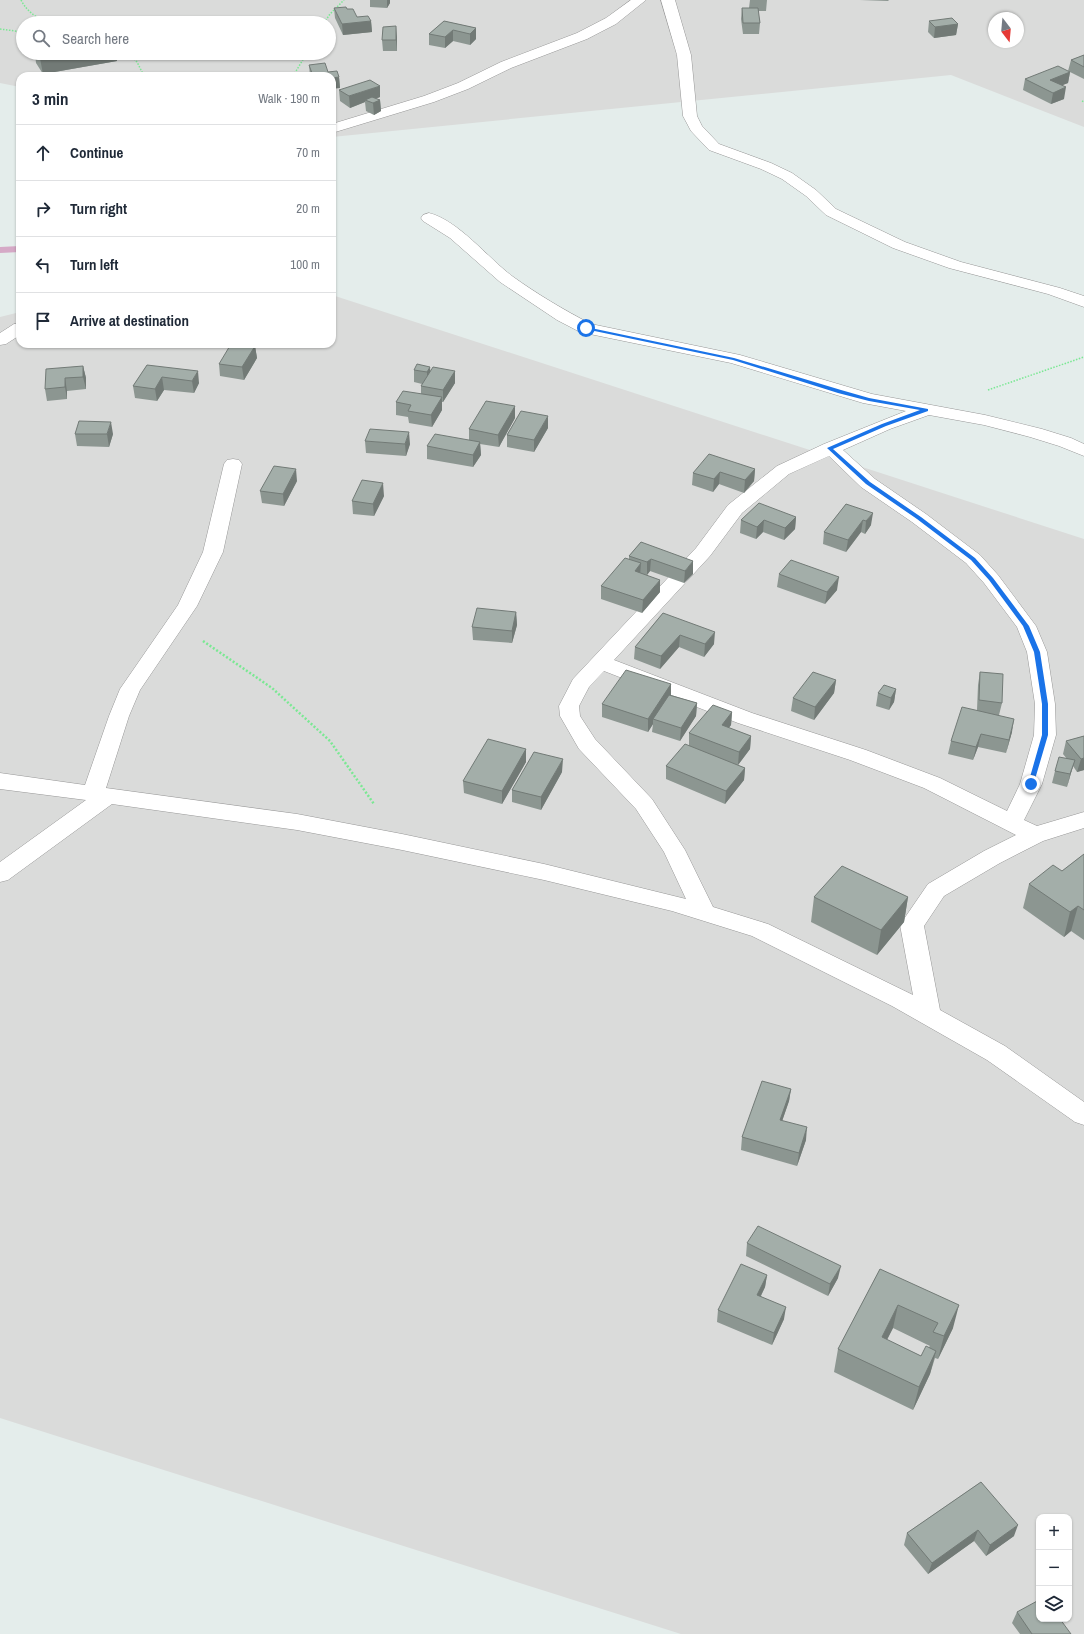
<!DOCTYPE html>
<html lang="en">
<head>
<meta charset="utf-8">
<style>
	body { margin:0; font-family:"Archivo Narrow",sans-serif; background:#f2f2f3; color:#1f2937 }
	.controls { position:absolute; right:12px; bottom:12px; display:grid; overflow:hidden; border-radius:8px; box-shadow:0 1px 3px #0004 }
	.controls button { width:36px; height:36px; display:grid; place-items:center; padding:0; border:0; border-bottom:1px solid #e0e1e3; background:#fff; color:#1f2937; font:20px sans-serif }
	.compass { position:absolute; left:988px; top:12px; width:36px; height:36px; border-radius:50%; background:#fff; box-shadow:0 1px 3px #0004; rotate:164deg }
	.stop { position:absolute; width:12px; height:12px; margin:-9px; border:3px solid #1a73e8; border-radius:50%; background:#fff }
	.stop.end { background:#1a73e8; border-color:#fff; box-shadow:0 1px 4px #0008 }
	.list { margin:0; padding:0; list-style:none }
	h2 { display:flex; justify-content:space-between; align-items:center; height:52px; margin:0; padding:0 16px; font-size:17px }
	h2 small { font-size:13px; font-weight:400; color:#747a83 }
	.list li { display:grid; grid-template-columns:26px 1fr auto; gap:12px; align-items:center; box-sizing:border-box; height:56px; padding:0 16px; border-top:1px solid #e0e1e3 }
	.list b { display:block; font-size:15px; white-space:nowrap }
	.list em { font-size:13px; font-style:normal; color:#747a83 }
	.icon { flex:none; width:22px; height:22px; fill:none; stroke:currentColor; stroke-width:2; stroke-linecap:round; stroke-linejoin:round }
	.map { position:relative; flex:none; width:1084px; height:1634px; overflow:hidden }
	.search { position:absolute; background:#fff; box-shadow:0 1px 3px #0004; left:16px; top:16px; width:320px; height:44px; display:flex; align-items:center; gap:10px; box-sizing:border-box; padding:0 14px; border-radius:22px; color:#747a83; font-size:15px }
	.panel { position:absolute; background:#fff; box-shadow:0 1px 3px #0004; left:16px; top:72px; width:320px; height:276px; border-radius:12px }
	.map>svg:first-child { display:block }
</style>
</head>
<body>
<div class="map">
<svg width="1084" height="1634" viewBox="0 0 1084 1634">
	<rect width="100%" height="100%" fill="#e4edeb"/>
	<path fill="#dadbda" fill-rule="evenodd" d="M0 0H1084V127L951 75 332 137V76H20V87L0 83ZM994 18H1018V42H994ZM23 23H329V53H23Z
		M332 295 1084 539V1634H681L0 1418V317L20 312V344H332ZM1039 1517H1069V1619H1039Z"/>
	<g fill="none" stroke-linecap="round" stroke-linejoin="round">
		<path fill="#d5a9c6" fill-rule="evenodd" d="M20 246V252L0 253V247Z"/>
		<defs>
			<path id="minor" d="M631 0H646L616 24 587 39 511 68 468 89 434 102 332 133V124L424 96 458 83 501 62 577 33 606 18Z
				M661 0H675L691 55 697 116 702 126 719 144 771 163 792 173 816 190 836 209 905 242 961 262 1060 288 1084 296V307L1048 294 949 268 893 248 826 215 806 196 782 179 761 169 709 150 691 131 683 116 677 55Z
				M429 213C458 220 488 258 512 276 537 294 564 310 591 324L740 355 872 394 985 415 1042 429 1071 438 1084 444V456L1059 446 1030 437 984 425 929 415 890 429 843 450 875 479 926 514 980 555 998 575 1036 626 1047 652 1055 704 1056 735 1042 784 1024 820 1037 826 1084 812V828L1043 841 1000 863 944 896 924 926 940 1010 1005 1046 1084 1102V1125L1075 1122 987 1060 892 1006 752 936 672 911 544 880 402 850 297 830 112 804 8 880 0 882V862L86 800 0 789V773L85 785 109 716 120 689 178 605 203 552 224 464 227 460 233 459 239 460 242 464 223 552 197 606 140 690 129 716 106 788 297 814 402 834 544 864 686 899 664 852 636 809 579 749 560 716 559 706 573 679 696 548 728 505 777 466 824 444 906 411 863 403 731 363 580 332 557 320 500 282 450 238 423 221 421 218 423 215ZM829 456 861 487 912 522 966 563 984 583 1017 627 1027 652 1035 704 1034 735 1020 784 1007 811 940 778 866 750 752 713 614 660 710 556 742 513 789 474ZM604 671 738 723 850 760 924 788 1016 835 984 851 928 884 904 919 900 925 913 995 768 924 713 907 685 850 652 799 595 739 580 716 579 706 589 687Z
				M20 323V335L6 344 0 345V333L14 324Z"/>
		</defs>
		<use href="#minor" stroke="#979797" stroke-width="1"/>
		<path stroke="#7ae893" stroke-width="1.5" stroke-dasharray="1.5 1.5" stroke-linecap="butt" d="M21 0C27 12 37 18 49 23
			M324 23 330 14 344 0
			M0 29 23 32
			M127 53 137 62 144 76
			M293 76 307 53
			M1082 101 1084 102
			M988 390 1084 357"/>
		<path stroke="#7ae893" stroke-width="2.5" stroke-dasharray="2 2" stroke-linecap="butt" d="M203 641 272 688 330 741 374 804"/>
		<use href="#minor" fill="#fff" fill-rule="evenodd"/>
	</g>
	<path fill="#8c9691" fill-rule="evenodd" d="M370 0H390V3L387 8 370 7Z
		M750 0H767L766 11H758L760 23 759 34H743L741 19 742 8H749Z
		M860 0H889L888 1Z
		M334 8 347 9 357 17 371 21 372 32 343 35 335 18Z
		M444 21 476 28V39L470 45 453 41 445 48 429 45V34Z
		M929 21 958 24 956 35 934 38 928 32Z
		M397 37V51H383L382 40Z
		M35 53H116L117 61 43 74 36 63Z
		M1084 55V79L1068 71 1071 60Z
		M309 65 339 77 340 88 332 76H310Z
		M1070 72 1068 83 1062 85 1064 99 1051 104 1023 90 1025 79Z
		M339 90 380 97 376 99 380 100 381 111 374 115 366 111 365 102 350 108 340 101Z
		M166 344H187L185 347Z
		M255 346 257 358 244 380 220 376 219 364Z
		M147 365 199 383 194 393 164 390 157 401 135 398 133 386Z
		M83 366 86 378V389L67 391V399L47 401 45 389Z
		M414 370 431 371H455V383L443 402H442V410L432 427 409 423 408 417 396 415V402L421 394V386L422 384 414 382Z
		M515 418 499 447 480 444 481 455 473 467 427 459V446L469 440V429Z
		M548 428 534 452 507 447V435Z
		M75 434H113L109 447 77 446Z
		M365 441 410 444 406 456 366 453Z
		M755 469 754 481 744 493 719 484 713 492 692 485 693 473Z
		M297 481 284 506 262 503 260 491Z
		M384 496 374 516 353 514 352 501Z
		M846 504 871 525 865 534 861 532 846 552 823 544 824 532Z
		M796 517 795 529 784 540 763 532 756 539 740 533 741 520Z
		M641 542 693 574 684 583 650 571 647 575 660 592 642 613 601 599V586L629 559V556Z
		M779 574 837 590 825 604 777 587Z
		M516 612 517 625 512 643 473 640 472 627Z
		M663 613 714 644 704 657 679 647 660 669 634 659 635 647Z
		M980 672 1002 703 999 715 1012 732 1006 753 978 747 973 760 948 754 951 741 977 710 978 685Z
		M836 680 834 693 814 720 791 711 793 698Z
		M671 684V695L697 703 696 716 680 741 652 732 653 724 648 732 602 717V704Z
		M896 689 894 702 889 710 876 706 878 693Z
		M732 712 731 725 729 728 751 736 750 749 738 765 745 768 744 780 725 804 666 779V766L689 745V733Z
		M1084 736V770L1077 772 1073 766 1067 787 1052 783 1055 771 1067 759 1063 754 1066 741Z
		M526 749V762L502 804 464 793 463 781Z
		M562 772 541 810 512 802V790Z
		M1084 854V940L1071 931 1064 937 1023 908 1029 884 1062 871Z
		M814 897H908L904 922 877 955 811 922Z
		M791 1089 789 1101 782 1121 806 1140 797 1166 741 1150 742 1137Z
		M747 1243 838 1278 828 1296 746 1256Z
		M880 1269 953 1328 938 1359 935 1358 930 1374 913 1410 834 1372 838 1349ZM893 1328 930 1346 929 1347 921 1356 887 1340Z
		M767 1275 765 1287 761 1296 784 1319 772 1345 717 1322 718 1310Z
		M981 1482 1014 1536 986 1556 974 1541 928 1574 904 1545 907 1533Z
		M1017 1612 1071 1634H1020L1012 1623Z"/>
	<path fill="#727a76" d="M387 0H390V3L387 8Z
		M371 21 372 32 343 35 342 24Z
		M958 24 956 35 934 38 935 27Z
		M396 26 397 37V51L396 40Z
		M476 28V39L470 45V34Z
		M453 30V41L445 48V37Z
		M39 53H116L117 61 43 74Z
		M1070 72 1068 83 1048 91 1050 80Z
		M339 77 340 88 332 89V78Z
		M380 86V97L368 101 365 100V102L350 108 349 96Z
		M1066 87 1064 99 1051 104 1053 93Z
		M380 100 381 111 374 115 373 103Z
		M255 346 257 358 244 380 242 367Z
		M83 366 86 378V389L83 377Z
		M430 367 431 379 427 384V372Z
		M198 371 199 383 194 393 192 381Z
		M455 371V383L443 402V390Z
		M162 377 164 390 157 401 155 389Z
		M65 378 67 391V399L65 387Z
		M442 397V410L432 427 431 415Z
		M515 406V418L499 447 498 435Z
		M548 416V428L534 452V440Z
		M111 422 113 434 109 447 107 434Z
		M409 432 410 444 406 456 405 444Z
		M480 442 481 455 473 467V455Z
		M296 469 297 481 284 506 283 494Z
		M755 469 754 481 744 493 745 480Z
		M720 472 719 484 713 492 714 479Z
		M383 483 384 496 374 516 373 504Z
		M873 513 871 525 865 534 866 521Z
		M796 517 795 529 784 540 785 528Z
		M764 520 763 532 756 539 757 527Z
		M863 520 861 532 846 552 848 540Z
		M651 559 650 571 647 575V562Z
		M693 561V574L684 583 685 571Z
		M641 563 640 576 635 571Z
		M839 577 837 590 825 604 827 592Z
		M660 580V592L642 613 643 600Z
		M516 612 517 625 512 643V631Z
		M715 632 714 644 704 657 705 644Z
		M680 635 679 647 660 669 661 656Z
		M836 680 834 693 814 720 815 707Z
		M671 684V697L653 719V724L648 732V719Z
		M896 689 894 702 889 710 891 698Z
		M697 703 696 716 680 741 681 728Z
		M732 712 731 725 720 738 722 725Z
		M1014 719 1012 732 1006 753 1009 740Z
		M981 734 978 747 973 760 976 747Z
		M751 736 750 749 738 765 739 752Z
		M526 749V762L502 804V791Z
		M1084 758V770L1077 772 1081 759Z
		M563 759 562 772 541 810V797Z
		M1075 760 1071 773 1067 787 1070 774Z
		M745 768 744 780 725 804 726 791Z
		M908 897 904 922 877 955 881 930Z
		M1078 906 1071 931 1064 937 1070 912Z
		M791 1089 789 1101 778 1133 780 1120Z
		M807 1127 806 1140 797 1166 799 1153Z
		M841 1266 838 1278 828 1296 830 1284Z
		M767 1275 765 1287 755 1307 757 1295Z
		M898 1305 893 1328 876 1360 882 1337Z
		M959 1305 953 1328 938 1359 944 1336Z
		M786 1307 784 1319 772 1345 774 1333Z
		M936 1351 930 1374 913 1410 919 1387Z
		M1018 1525 1014 1536 986 1556 990 1545Z
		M978 1530 974 1541 928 1574 932 1563Z"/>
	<path fill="#a3aea9" stroke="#727a76" d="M346 7 347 9H353L357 17 368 16 371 21 342 24 334 8Z
		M742 8H758L760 23H743Z
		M952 18 958 24 935 27 929 21Z
		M444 21 476 28 470 34 453 30 445 37 429 34Z
		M396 26V40H382L383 27Z
		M1084 55V67L1071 60Z
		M325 63 328 72 337 71 339 77 332 78V76H313L309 65Z
		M1058 66 1070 72 1050 80 1066 87 1053 93 1025 79Z
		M370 80 380 86 349 96 339 90Z
		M372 97 380 100 373 103 365 100Z
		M231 344H241L255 346 242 367 219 364Z
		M417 364 430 367 427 372 414 370Z
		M147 365 198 371 192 381 162 377 155 389 133 386Z
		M83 366V377L65 378V387L45 389 46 369Z
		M433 367 455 371 443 390 421 386Z
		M403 391 442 397 431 415 408 411 411 405 396 402Z
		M486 401 515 406 498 435 469 429Z
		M521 411 548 416 534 440 507 435Z
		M79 421 111 422 107 434H75Z
		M370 429 409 432 405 444 365 441Z
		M435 434 480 442 473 455 427 446Z
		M709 454 755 469 745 480 720 472 714 479 693 473Z
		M274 466 296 469 283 494 260 491Z
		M362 480 383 483 373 504 352 501Z
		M759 503 796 517 785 528 764 520 757 527 741 520Z
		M846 504 873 513 866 521 863 520 848 540 824 532Z
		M641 542 693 561 685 571 651 559 647 562 629 556Z
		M625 558 641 563 635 571 660 580 643 600 601 586Z
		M791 560 839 577 827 592 779 574Z
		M477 608 516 612 512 631 472 627Z
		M663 613 715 632 705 644 680 635 661 656 635 647Z
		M626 670 671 684 648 719 602 704Z
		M813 672 836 680 815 707 793 698Z
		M980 672 1003 674 1002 703 979 700Z
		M884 685 896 689 891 698 878 693Z
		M669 695 697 703 681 728 653 719Z
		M713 705 732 712 722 725 751 736 739 752 689 733Z
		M962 707 1014 719 1009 740 981 734 976 747 951 741Z
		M1084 736V758L1081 759 1066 741Z
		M488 739 526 749 502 791 463 781Z
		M685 744 745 768 726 791 666 766Z
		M534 752 563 759 541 797 512 790Z
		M1059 757 1075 760 1070 774 1055 771Z
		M1084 854V910L1078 906 1070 912 1029 884 1053 865 1062 871Z
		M842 866 908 897 881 930 814 897Z
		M762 1081 791 1089 780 1120 807 1127 799 1153 742 1137Z
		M758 1226 841 1266 830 1284 747 1243Z
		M741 1264 767 1275 757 1295 786 1307 774 1333 718 1310Z
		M880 1269 959 1305 944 1336 933 1332 938 1323 898 1305 882 1337 921 1356 926 1346 936 1351 919 1387 838 1349Z
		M981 1482 1018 1525 990 1545 978 1530 932 1563 907 1533Z
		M1039 1600V1619H1060L1071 1634H1032L1017 1612Z"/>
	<path fill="#1a73e8" d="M586 327 734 358 841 390 869 398 928 409V411L886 426 833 449 870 482 921 517 975 558 993 578 1029 626 1040 652 1048 704V735L1033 786H1028V784L1042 735V704L1034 652 1023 626 989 580 971 560 917 519 866 484 827 448 882 424 920 410 869 401 838 393 733 360 585 329Z"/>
</svg>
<div class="controls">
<button>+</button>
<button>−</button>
<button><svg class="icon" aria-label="layers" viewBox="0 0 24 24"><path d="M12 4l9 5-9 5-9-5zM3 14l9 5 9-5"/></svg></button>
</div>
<svg class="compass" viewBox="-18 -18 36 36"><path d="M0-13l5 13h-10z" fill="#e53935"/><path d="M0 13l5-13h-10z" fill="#747a83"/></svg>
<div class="stop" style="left:586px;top:328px"></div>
<div class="stop end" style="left:1031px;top:784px"></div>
<div class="search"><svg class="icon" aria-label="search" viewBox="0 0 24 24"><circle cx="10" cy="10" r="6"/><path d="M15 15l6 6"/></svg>Search here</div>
<section class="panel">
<h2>3 min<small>Walk · 190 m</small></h2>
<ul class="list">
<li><svg class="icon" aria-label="ahead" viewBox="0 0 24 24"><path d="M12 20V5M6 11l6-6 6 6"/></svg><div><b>Continue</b></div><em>70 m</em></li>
<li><svg class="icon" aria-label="right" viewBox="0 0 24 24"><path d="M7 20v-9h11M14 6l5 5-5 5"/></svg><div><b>Turn right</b></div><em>20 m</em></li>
<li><svg class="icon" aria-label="left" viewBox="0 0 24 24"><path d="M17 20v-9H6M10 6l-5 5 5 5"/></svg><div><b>Turn left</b></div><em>100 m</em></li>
<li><svg class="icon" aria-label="arrive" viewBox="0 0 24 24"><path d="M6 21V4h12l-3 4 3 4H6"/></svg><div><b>Arrive at destination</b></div></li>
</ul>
</section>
</div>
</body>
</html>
